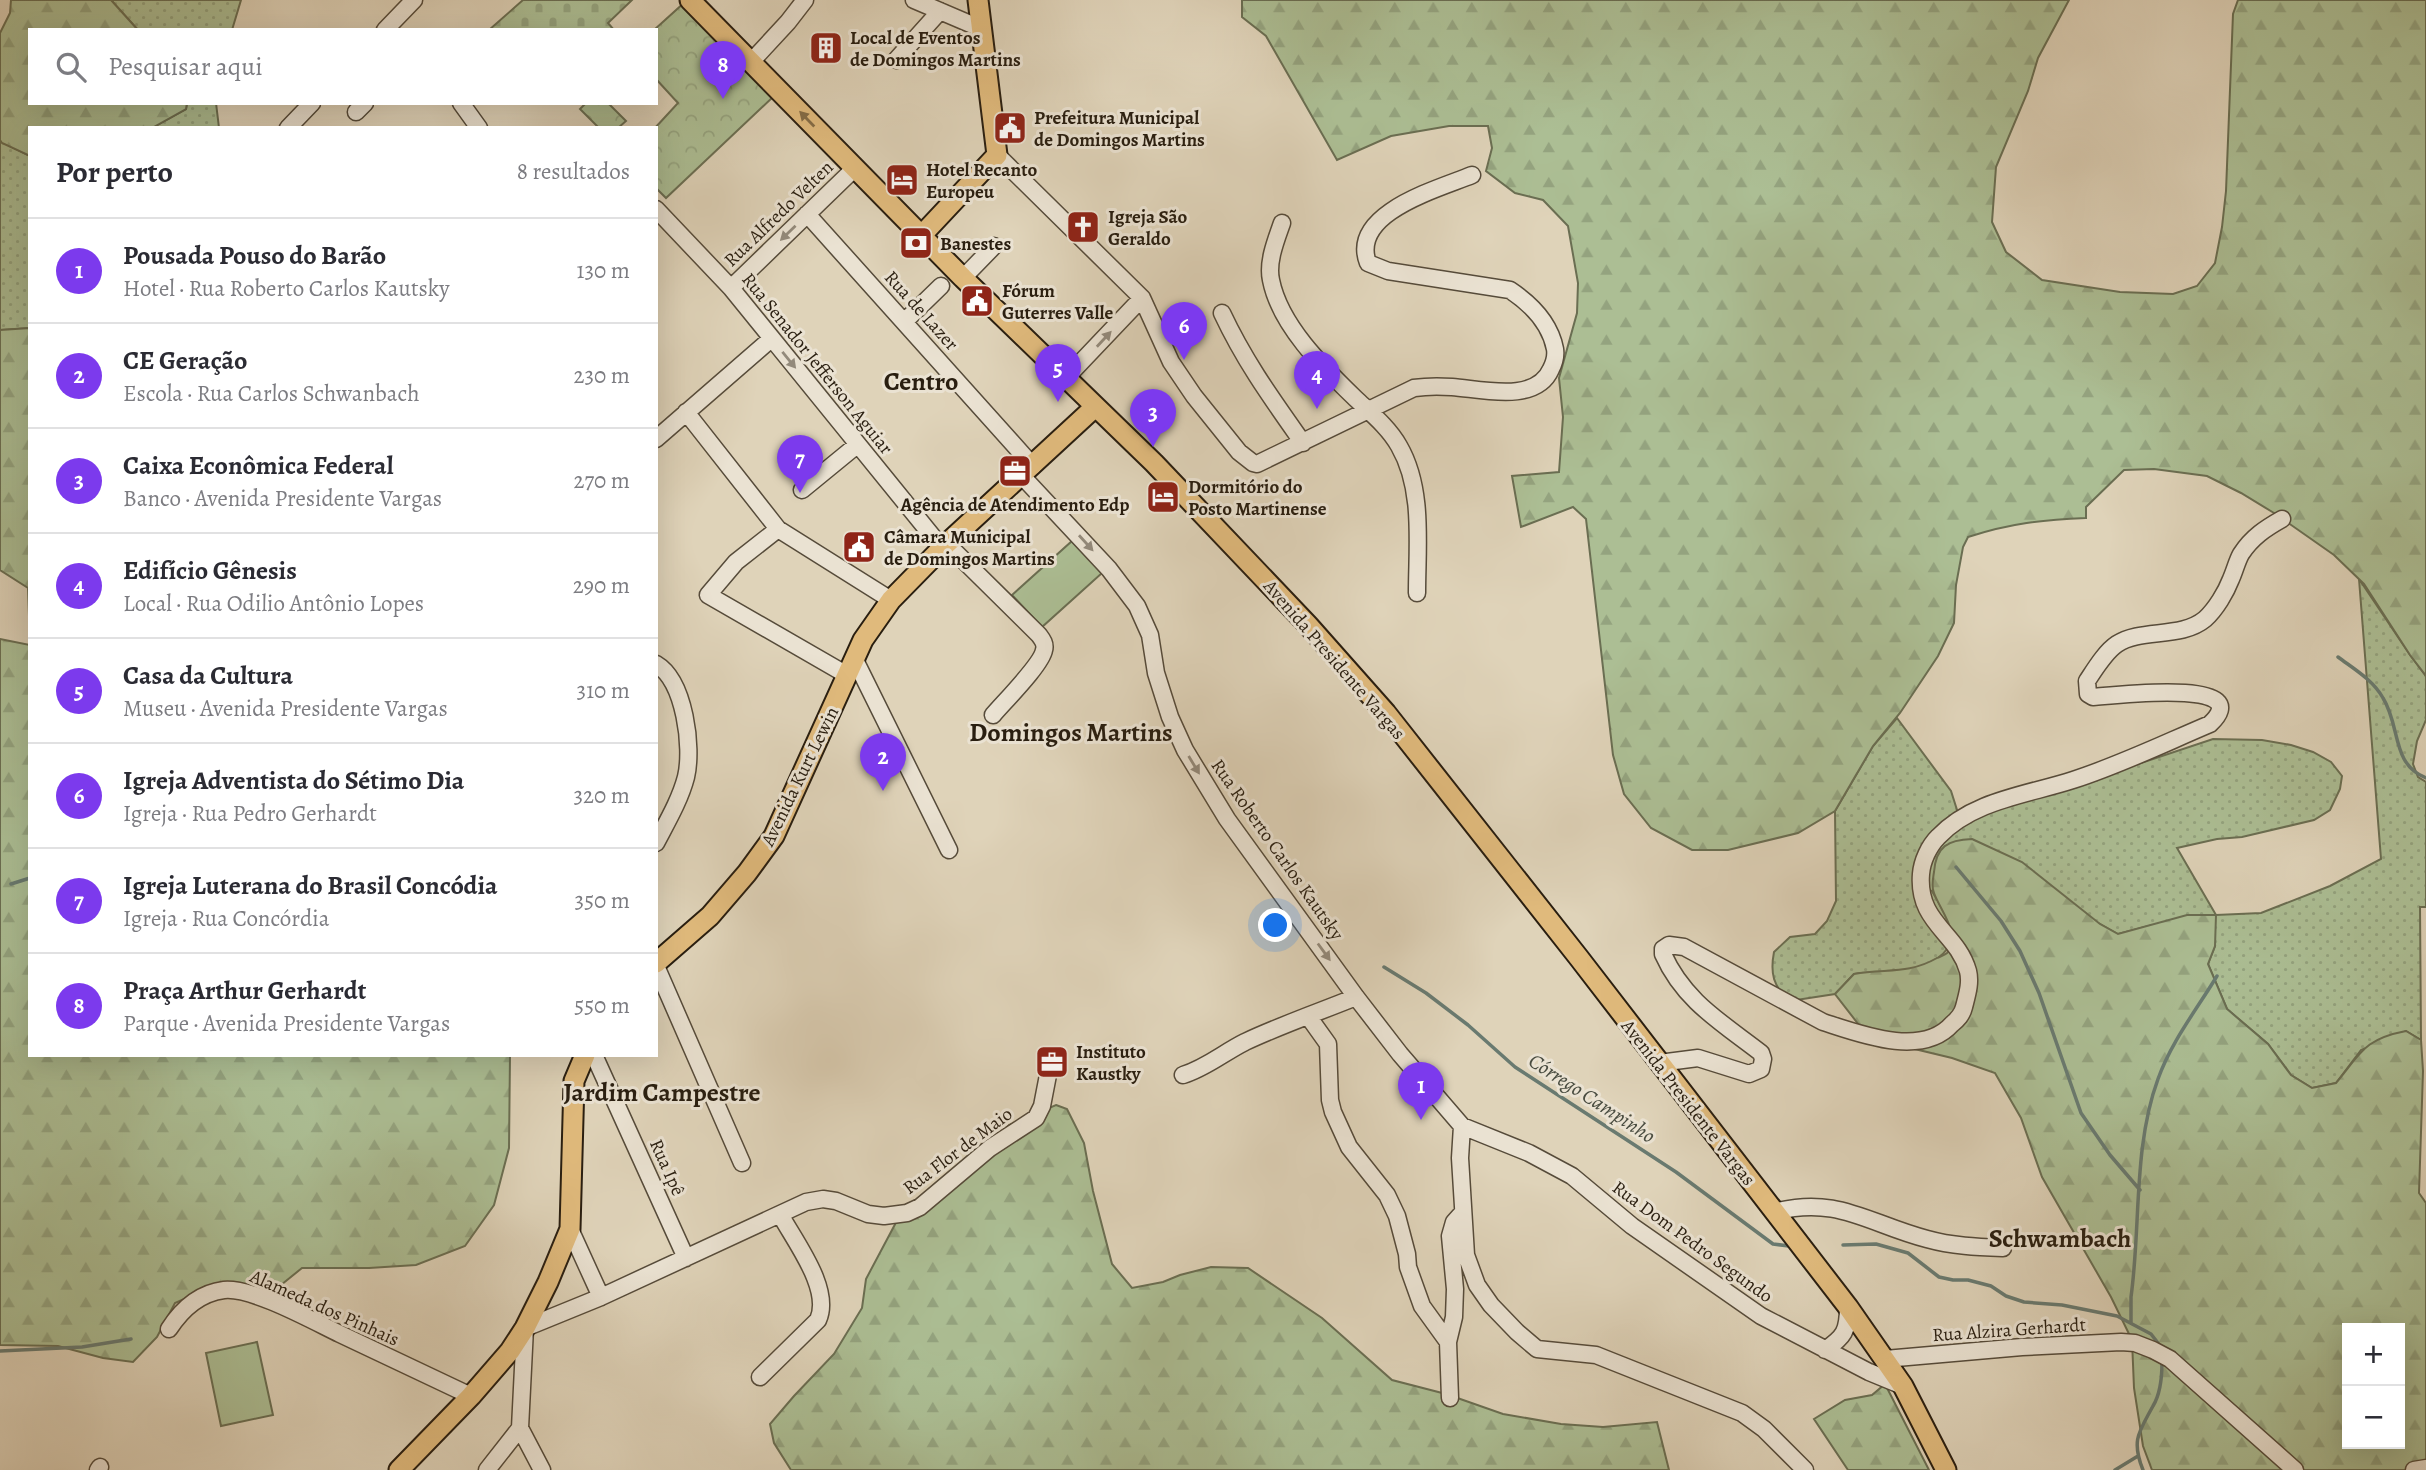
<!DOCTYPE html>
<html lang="pt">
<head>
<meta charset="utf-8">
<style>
	body { margin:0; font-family:Alegreya,serif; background:#f7f7f7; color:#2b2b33 }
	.controls { position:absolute; right:21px; bottom:21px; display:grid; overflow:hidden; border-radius:0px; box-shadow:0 7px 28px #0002 }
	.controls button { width:63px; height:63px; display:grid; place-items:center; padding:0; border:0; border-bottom:2px solid #e1e1e2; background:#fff; color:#2b2b33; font:35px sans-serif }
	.you { position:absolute; left:1276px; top:926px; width:24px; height:24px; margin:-18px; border:5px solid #fff; border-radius:50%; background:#1a73e8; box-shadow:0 0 0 10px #1a73e833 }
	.badge { display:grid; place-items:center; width:46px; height:46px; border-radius:50%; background:#7c3aed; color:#fff; font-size:23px; font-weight:700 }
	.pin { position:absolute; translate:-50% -58px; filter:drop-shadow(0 2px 4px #0008) }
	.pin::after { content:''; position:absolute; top:37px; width:24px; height:21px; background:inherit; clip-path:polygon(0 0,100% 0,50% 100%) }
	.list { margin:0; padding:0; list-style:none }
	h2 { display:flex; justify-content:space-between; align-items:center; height:91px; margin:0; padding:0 28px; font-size:30px }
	h2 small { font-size:23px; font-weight:400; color:#7c7c81 }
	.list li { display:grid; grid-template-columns:46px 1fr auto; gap:21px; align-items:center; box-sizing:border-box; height:105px; padding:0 28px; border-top:2px solid #e1e1e2 }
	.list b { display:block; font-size:26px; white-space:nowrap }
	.list p { margin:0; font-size:23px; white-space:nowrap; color:#7c7c81 }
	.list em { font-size:23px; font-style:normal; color:#7c7c81 }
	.icon { flex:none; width:38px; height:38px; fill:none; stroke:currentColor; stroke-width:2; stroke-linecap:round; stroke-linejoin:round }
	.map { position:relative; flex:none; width:2426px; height:1470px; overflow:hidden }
	.search { position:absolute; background:#fff; box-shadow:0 7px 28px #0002; left:28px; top:28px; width:630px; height:77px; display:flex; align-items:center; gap:18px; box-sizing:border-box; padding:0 24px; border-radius:0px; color:#7c7c81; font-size:26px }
	.panel { position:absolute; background:#fff; box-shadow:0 7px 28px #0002; left:28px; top:126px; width:630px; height:931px; border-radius:0px }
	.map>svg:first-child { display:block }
</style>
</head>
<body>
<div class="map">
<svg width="2426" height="1470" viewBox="0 0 2426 1470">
	<defs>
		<pattern id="grass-dots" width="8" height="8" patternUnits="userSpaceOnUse" patternTransform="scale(1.75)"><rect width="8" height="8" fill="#acbe94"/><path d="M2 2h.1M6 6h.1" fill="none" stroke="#94a37f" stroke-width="1.8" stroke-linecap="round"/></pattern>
		<pattern id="forest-firs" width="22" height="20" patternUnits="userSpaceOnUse" patternTransform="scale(1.75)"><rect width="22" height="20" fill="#acbe94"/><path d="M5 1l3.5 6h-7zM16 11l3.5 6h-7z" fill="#94a37f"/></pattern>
		<pattern id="cemetery-stones" width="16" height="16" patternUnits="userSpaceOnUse" patternTransform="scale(1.75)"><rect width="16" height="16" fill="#acbe94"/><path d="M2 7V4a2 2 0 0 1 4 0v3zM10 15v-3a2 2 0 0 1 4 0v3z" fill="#94a37f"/></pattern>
		<pattern id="park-crowns" width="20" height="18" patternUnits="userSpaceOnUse" patternTransform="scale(1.75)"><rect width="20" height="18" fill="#acbe94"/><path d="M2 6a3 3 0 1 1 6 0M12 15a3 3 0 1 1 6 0" fill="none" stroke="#94a37f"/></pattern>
	</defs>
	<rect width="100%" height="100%" fill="#dfd3b9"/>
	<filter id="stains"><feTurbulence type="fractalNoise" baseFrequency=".00286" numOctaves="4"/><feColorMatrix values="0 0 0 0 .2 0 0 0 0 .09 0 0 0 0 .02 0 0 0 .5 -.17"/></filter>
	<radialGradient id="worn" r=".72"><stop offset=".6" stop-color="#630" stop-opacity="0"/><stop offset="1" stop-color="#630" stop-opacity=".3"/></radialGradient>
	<path fill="url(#grass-dots)" stroke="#6a6e52" stroke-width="2" d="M111 0H241L232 30H138Z
		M187 103H216L219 128H152L186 109Z
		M0 141 30 156V328L0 330Z
		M2359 579 2410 655 2426 676V720L2417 741 2413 764 2418 777 2426 782V907H2420L2421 1040 2406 1031 2361 1050 2336 1083 2312 1088 2291 1075 2268 1044 2227 1009 2208 964 2215 946 2152 925 2118 934 2100 924 1932 891C1938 902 1946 913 1949 925 1960 956 1923 968 1898 972 1883 974 1869 971 1854 974L1835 994 1790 1001C1773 987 1770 973 1774 952L1790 937 1815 934 1827 921 1836 901 1835 811 1873 746 1897 718 1951 791 1958 813 2093 779 2213 739 2262 740 2291 745 2313 752 2331 762 2342 776 2340 789 2330 810 2314 820 2242 837 2217 839 2177 848 2216 915 2261 913 2330 886 2381 859Z"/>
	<path fill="url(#forest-firs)" stroke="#6a6e52" stroke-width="2" fill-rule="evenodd" d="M11 0H111L138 30H30V103H187L186 109 152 128H30V156L2 143 0 140V33L10 13Z
		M1242 0H2069L2038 58 2028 91 1996 167 1992 222 2006 252 2042 280 2120 292 2173 294 2197 286 2215 263 2222 227 2226 191 2233 14 2238 0H2426V676L2410 655 2364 584 2334 555 2274 513 2241 493 2207 476 2154 469 2124 470 2086 507V518C2042 520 2011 523 1968 537L1963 547 1956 585 1954 623 1938 656 1900 713 1873 746 1835 811 1798 833 1728 850H1692L1651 828 1624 794 1613 755 1586 519 1573 507 1521 527 1512 476 1559 472 1563 417 1559 378 1577 313 1578 283 1568 226 1543 200 1515 193 1486 171 1492 148 1488 126H1449L1391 136 1337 160 1266 36 1242 17Z
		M30 328V644L28 588 0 570V330Z
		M0 639 30 645V1055H510L509 1148 494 1205 465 1246 416 1265 369 1268H302L276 1289 220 1283 175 1303 157 1337 133 1362 103 1358 58 1346 0 1345Z
		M1972 839 2022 862 2100 924 2118 934 2187 915H2216L2215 946 2208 964 2227 1009 2268 1044 2291 1075 2312 1088 2336 1083C2361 1053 2364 1039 2406 1031L2421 1040 2423 1071 2419 1193 2426 1203V1470H2152L2143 1446 2134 1388 2132 1340 2111 1297 2042 1177 2021 1118 1995 1073 1952 1058 1869 1038 1835 994 1854 974C1886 968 1907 975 1937 958 1938 958 1946 954 1947 953 1962 935 1940 910 1934 893 1931 887 1933 879 1934 872 1936 846 1948 840 1972 839ZM2347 1328H2400V1444H2347Z
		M1056 1105 1067 1109 1084 1143 1093 1191 1112 1264 1132 1288 1163 1282 1180 1275 1211 1267 1248 1268 1322 1318 1392 1380 1446 1394 1503 1414 1561 1424 1603 1427 1657 1422 1669 1470H791L774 1443 770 1424 794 1396 834 1354 862 1308 866 1279 900 1215 1009 1125Z
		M1885 1384 1929 1470H1848L1814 1419 1845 1400 1872 1395Z"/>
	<path fill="url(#cemetery-stones)" stroke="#6a6e52" stroke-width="2" d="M523 0H632L608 23 614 30H489Z"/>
	<path fill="url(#park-crowns)" stroke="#6a6e52" stroke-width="2" d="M685 2 774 96 666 198 656 188 655 128 678 103 656 79V30H654Z
		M586 103H608L626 121 618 128H599L580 109Z"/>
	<path fill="#acbe94" stroke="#6a6e52" stroke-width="2" d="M1072 541 1102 573 1042 627 1012 595Z
		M257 1342 273 1415 221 1426 206 1353Z"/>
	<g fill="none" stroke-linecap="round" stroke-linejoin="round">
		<path stroke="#697a70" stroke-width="3.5" d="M2338 657C2354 669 2373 680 2383 698 2401 727 2391 764 2426 778
			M1956 867 2001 921 2020 951 2039 993 2081 1113 2110 1155 2140 1190
			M11 884 30 878
			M1384 967 1426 993 1468 1025 1515 1067 1676 1172 1773 1244 1789 1246
			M1843 1245 1876 1244 1908 1253 1939 1277 1953 1280H1968L1991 1286 2006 1296 2024 1302 2062 1305 2117 1316 2151 1334 2158 1343
			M2131 1323V1297C2141 1225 2133 1147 2158 1079 2171 1042 2197 1009 2217 976
			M0 1351 82 1347 131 1339
			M2115 1470 2138 1456
			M2143 1470C2131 1440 2139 1432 2153 1406 2161 1393 2162 1377 2162 1362"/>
		<defs>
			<path id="minor" d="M914 0 982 29
				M385 30 414 0
				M896 60 940 11
				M751 62 788 22 805 0
				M461 103 479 128
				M356 112 365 103
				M288 128 312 103
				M997 155 1142 298 1171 362 1194 396 1239 452 1253 463 1257 464 1414 388C1427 386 1439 386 1452 387 1481 389 1536 404 1551 369 1554 363 1556 355 1555 349 1550 323 1531 304 1510 290L1388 271 1368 263C1349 213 1438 189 1472 175
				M656 209 731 288 942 548
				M807 214 1033 466
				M1282 223C1276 240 1267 262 1271 280 1280 326 1324 368 1356 399 1372 414 1389 428 1399 446 1424 489 1417 545 1417 593
				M963 278 994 246
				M731 288 855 168
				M1222 313C1245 362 1272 399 1303 443
				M904 322 941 286
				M1065 379 1142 298
				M686 412 778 529 891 600
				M656 439 771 339
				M1022 476 1109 569 1137 606 1150 635 1156 673 1170 717 1185 750 1227 819 1356 997 1400 1054 1462 1126 1529 1153 1572 1176 1632 1226 1761 1316 1869 1372 1903 1386
				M802 490 857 445
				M778 529 736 562 708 595 847 675
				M947 544 1039 635C1042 639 1046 644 1044 650 1042 664 1004 702 993 715
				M854 658 949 850
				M656 664C685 681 693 748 686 777 680 800 667 822 656 843
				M656 966 742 1163
				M1308 1016 1328 1044 1330 1100 1333 1112 1349 1147 1387 1195 1397 1216 1407 1254 1408 1267 1422 1306 1448 1342
				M594 1055 686 1258
				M1659 1063 1698 1058 1749 1074 1761 1069 1763 1059 1761 1053C1721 1022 1684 1001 1663 954V949L1669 945 1684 947 1823 1022C1860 1034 1922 1058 1952 1024 1958 1019 1962 1015 1964 1007 1967 995 1971 983 1968 971 1957 932 1917 923 1921 874 1922 861 1929 846 1938 837 1973 800 2027 795 2073 780 2120 765 2165 743 2210 724 2260 677 2108 696 2093 697L2088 694 2087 681C2095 669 2105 652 2117 644 2141 628 2181 639 2205 619 2216 609 2226 592 2231 579 2235 570 2237 561 2241 554 2252 537 2266 528 2282 519
				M1183 1075C1206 1068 1223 1053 1245 1042 1281 1025 1319 1012 1356 997
				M1462 1126 1460 1158 1466 1255 1477 1285 1491 1305 1517 1332 1537 1349 1596 1355 1742 1413 1764 1429 1805 1470
				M1774 1212C1837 1195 1869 1224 1927 1239 1952 1246 1977 1247 2003 1248
				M570 1229 601 1297
				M169 1329C182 1309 200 1293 224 1290 252 1287 313 1321 340 1334 384 1355 427 1375 471 1396
				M1825 1350C1844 1337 1848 1331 1848 1307
				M1885 1359 2022 1347 2121 1342 2135 1343 2153 1350 2170 1359 2295 1470
				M760 1377 818 1320C832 1289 795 1242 780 1214
				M1450 1398 1448 1342 1454 1317 1455 1289 1450 1236 1454 1222 1463 1212
				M98 1470 100 1467
				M487 1470 520 1428
				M542 1470 520 1428 525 1328 601 1297 806 1202 823 1199 836 1201 868 1214 884 1216 907 1213 920 1207 990 1148 1036 1118 1042 1106 1048 1075
				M2414 1470 2426 1468"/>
			<path id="major" d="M690 0 963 278 1154 463 1308 625 1386 713 1579 958 1848 1307 1903 1386 1946 1470
				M921 236 997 155 978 0
				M656 963 710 916 747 873 774 836 863 640 891 600 942 548 1095 407
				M399 1470 471 1396 510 1351 525 1328 548 1282 570 1229 574 1081 585 1055"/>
		</defs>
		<use href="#minor" stroke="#564b3a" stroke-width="19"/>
		<use href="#major" stroke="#291e10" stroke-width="23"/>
		<use href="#minor" stroke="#eae2d2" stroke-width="16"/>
		<use href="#major" stroke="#e0ba7c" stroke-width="19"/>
	</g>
	<defs><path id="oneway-solid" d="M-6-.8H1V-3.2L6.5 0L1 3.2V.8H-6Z" transform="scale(1.75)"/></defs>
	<use fill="#846c46" href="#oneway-solid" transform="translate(807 119) rotate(-134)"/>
	<g fill="#938a7b">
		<use href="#oneway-solid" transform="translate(788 233) rotate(136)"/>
		<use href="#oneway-solid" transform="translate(1104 339) rotate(-47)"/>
		<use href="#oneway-solid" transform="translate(789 360) rotate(51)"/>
		<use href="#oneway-solid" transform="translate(1086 543) rotate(48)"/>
		<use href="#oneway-solid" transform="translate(1194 765) rotate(59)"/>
		<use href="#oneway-solid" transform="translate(1324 952) rotate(54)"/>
	</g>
	<defs>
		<symbol id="building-square" viewBox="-11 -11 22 22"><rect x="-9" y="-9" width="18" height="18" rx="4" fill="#8f2418" stroke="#eae2d2"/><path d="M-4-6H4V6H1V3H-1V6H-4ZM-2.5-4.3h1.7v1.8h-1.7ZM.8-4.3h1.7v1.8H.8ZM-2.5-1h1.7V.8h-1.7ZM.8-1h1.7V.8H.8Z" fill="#fff"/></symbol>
		<symbol id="civic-square" viewBox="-11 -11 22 22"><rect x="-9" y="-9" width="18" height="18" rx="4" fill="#8f2418" stroke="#eae2d2"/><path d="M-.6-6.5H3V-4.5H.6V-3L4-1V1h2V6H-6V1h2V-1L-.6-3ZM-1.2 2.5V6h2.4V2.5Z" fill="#fff"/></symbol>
		<symbol id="hotel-square" viewBox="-11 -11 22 22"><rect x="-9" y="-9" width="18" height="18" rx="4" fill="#8f2418" stroke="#eae2d2"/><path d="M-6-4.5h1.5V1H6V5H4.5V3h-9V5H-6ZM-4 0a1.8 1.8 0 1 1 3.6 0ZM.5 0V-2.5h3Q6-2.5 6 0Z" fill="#fff"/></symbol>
		<symbol id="church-square" viewBox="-11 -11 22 22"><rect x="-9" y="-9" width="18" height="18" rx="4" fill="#8f2418" stroke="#eae2d2"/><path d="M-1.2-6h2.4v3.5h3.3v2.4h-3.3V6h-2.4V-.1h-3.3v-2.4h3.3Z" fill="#fff"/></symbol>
		<symbol id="bank-square" viewBox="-11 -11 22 22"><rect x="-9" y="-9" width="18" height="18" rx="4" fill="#8f2418" stroke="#eae2d2"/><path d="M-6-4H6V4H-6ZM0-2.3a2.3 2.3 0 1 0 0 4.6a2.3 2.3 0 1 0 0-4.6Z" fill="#fff"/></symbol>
		<symbol id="office-square" viewBox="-11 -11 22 22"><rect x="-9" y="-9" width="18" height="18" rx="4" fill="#8f2418" stroke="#eae2d2"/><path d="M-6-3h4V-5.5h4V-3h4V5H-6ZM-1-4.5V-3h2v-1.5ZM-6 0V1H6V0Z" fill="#fff"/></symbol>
	</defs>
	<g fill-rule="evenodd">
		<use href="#building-square" x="807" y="29" width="38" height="38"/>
		<use href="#civic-square" x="991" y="109" width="38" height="38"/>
		<use href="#hotel-square" x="883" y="161" width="38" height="38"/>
		<use href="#church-square" x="1064" y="208" width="38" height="38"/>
		<use href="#bank-square" x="897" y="224" width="38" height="38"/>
		<use href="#civic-square" x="958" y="282" width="38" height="38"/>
		<use href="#office-square" x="996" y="452" width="38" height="38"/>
		<use href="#hotel-square" x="1144" y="478" width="38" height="38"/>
		<use href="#civic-square" x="840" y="528" width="38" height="38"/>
		<use href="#office-square" x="1033" y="1043" width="38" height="38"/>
	</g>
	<g text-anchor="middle" stroke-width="6" stroke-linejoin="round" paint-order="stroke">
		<g font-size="19" font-weight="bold" fill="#291e10" stroke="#eae2d2" text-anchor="start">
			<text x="850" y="44">Local de Eventos<tspan x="850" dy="22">de Domingos Martins</tspan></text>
			<text x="1034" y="124">Prefeitura Municipal<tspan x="1034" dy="22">de Domingos Martins</tspan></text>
			<text x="926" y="176">Hotel Recanto<tspan x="926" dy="22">Europeu</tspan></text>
			<text x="1108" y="223">Igreja São<tspan x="1108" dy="22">Geraldo</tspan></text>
			<text x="940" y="250">Banestes</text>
			<text x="1002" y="297">Fórum<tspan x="1002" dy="22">Guterres Valle</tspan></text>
			<text x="1188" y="493">Dormitório do<tspan x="1188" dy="22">Posto Martinense</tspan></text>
			<text x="1015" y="511" text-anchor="middle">Agência de Atendimento Edp</text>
			<text x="884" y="543">Câmara Municipal<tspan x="884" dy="22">de Domingos Martins</tspan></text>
			<text x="1076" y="1058">Instituto<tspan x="1076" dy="22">Kaustky</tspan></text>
		</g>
		<g font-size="19" fill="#291e10" stroke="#eae2d2">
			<text transform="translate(778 213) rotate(-44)" y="7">Rua Alfredo Velten</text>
			<text transform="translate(922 310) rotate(48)" y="7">Rua de Lazer</text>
			<text transform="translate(818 363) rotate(51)" y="7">Rua Senador Jefferson Aguiar</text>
			<text transform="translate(1335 659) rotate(49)" y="7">Avenida Presidente Vargas</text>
			<text transform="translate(799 776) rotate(-64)" y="7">Avenida Kurt Lewin</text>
			<text transform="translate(1278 849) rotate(55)" y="7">Rua Roberto Carlos Kautsky</text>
			<text transform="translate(1689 1102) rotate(52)" y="7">Avenida Presidente Vargas</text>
			<text transform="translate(957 1150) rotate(-37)" y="7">Rua Flor de Maio</text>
			<text transform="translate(668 1167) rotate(66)" y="7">Rua Ipê</text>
			<text transform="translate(1693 1241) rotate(36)" y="7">Rua Dom Pedro Segundo</text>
			<text transform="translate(325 1307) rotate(24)" y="7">Alameda dos Pinhais</text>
			<text transform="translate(2009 1329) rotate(-4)" y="7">Rua Alzira Gerhardt</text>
		</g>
		<g font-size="21" font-style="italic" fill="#494c40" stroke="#eae2d2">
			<text transform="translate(1592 1098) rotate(33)" y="7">Córrego Campinho</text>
		</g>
		<g font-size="26" font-weight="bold" fill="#291e10" stroke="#eae2d2">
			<text x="921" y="390">Centro</text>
			<text x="1071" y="741">Domingos Martins</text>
			<text x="662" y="1101">Jardim Campestre</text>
			<text x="2060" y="1247">Schwambach</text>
		</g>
	</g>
	<rect width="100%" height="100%" filter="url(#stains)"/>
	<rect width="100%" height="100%" fill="url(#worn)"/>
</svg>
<div class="controls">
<button>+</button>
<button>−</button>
</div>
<div class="you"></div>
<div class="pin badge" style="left:1421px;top:1120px">1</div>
<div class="pin badge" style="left:883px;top:791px">2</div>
<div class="pin badge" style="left:1153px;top:447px">3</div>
<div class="pin badge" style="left:1317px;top:409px">4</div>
<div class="pin badge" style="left:1058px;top:402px">5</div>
<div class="pin badge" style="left:1184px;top:360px">6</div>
<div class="pin badge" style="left:800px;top:493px">7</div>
<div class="pin badge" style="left:723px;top:99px">8</div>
<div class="search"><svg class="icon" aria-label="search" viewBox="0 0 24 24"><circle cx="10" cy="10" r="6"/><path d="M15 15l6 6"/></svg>Pesquisar aqui</div>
<section class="panel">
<h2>Por perto<small>8 resultados</small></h2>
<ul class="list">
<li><span class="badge">1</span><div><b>Pousada Pouso do Barão</b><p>Hotel · Rua Roberto Carlos Kautsky</p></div><em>130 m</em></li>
<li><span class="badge">2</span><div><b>CE Geração</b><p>Escola · Rua Carlos Schwanbach</p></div><em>230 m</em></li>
<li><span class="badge">3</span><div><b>Caixa Econômica Federal</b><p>Banco · Avenida Presidente Vargas</p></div><em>270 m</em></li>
<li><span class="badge">4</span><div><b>Edifício Gênesis</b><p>Local · Rua Odilio Antônio Lopes</p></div><em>290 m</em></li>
<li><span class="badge">5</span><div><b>Casa da Cultura</b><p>Museu · Avenida Presidente Vargas</p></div><em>310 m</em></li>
<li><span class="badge">6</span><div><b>Igreja Adventista do Sétimo Dia</b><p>Igreja · Rua Pedro Gerhardt</p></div><em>320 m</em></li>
<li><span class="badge">7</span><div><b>Igreja Luterana do Brasil Concódia</b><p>Igreja · Rua Concórdia</p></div><em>350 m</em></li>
<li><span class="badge">8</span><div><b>Praça Arthur Gerhardt</b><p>Parque · Avenida Presidente Vargas</p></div><em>550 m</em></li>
</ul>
</section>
</div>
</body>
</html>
